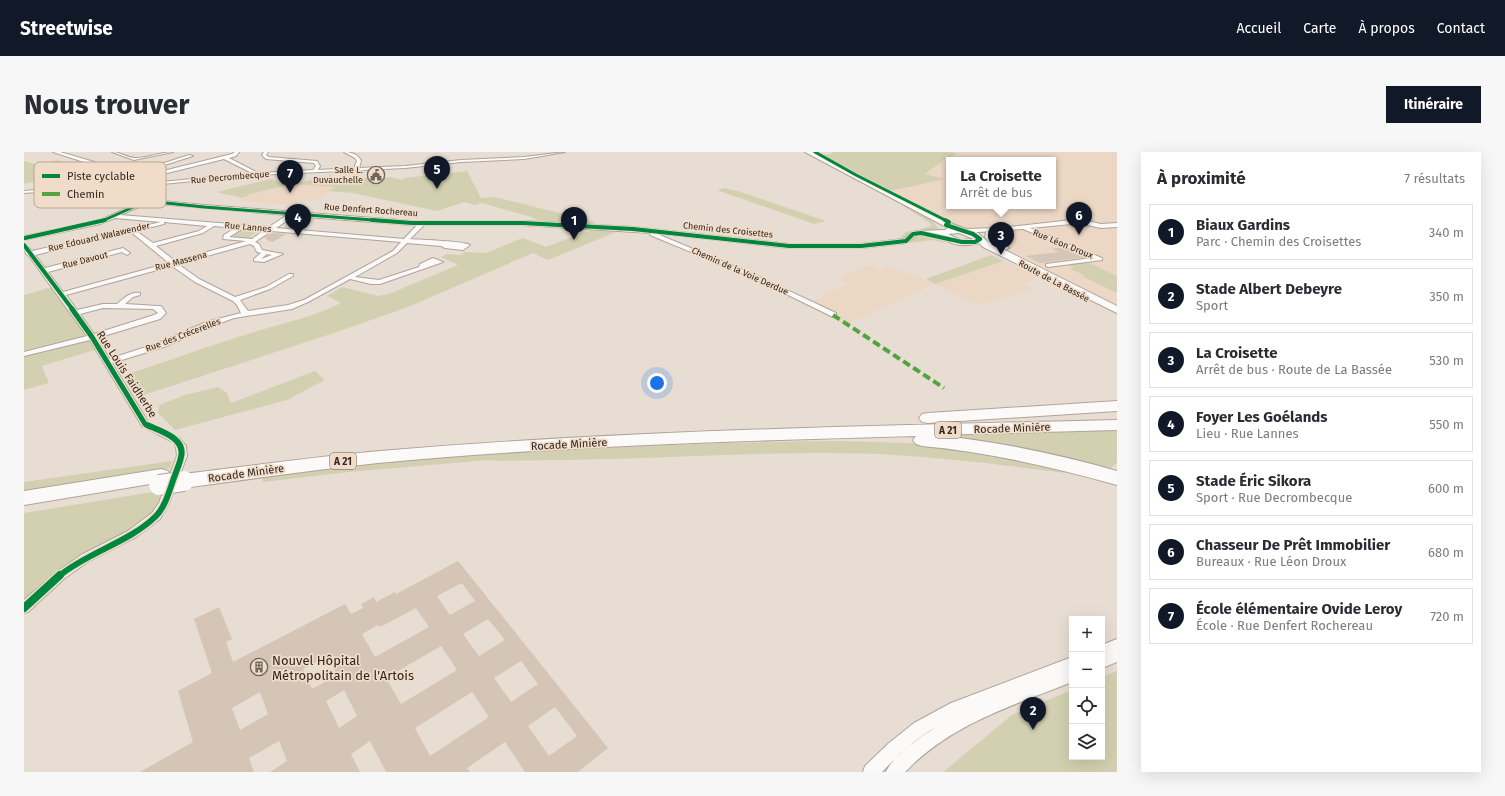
<!DOCTYPE html>
<html lang="fr">
<head>
<meta charset="utf-8">
<style>
	body { margin:0; font-family:"Fira Sans",sans-serif; background:#f7f7f7; color:#2b2b33 }
	.controls { position:absolute; right:12px; bottom:12px; display:grid; overflow:hidden; border-radius:0px; box-shadow:0 4px 16px #0002 }
	.controls button { width:36px; height:36px; display:grid; place-items:center; padding:0; border:0; border-bottom:1px solid #e1e1e2; background:#fff; color:#2b2b33; font:20px sans-serif }
	.you { position:absolute; left:633px; top:231px; width:14px; height:14px; margin:-10px; border:3px solid #fff; border-radius:50%; background:#1a73e8; box-shadow:0 0 0 6px #1a73e833 }
	.badge { display:grid; place-items:center; width:26px; height:26px; border-radius:50%; background:#111827; color:#fff; font-size:13px; font-weight:700 }
	.pin { position:absolute; translate:-50% -33px; filter:drop-shadow(0 1px 2px #0008) }
	.pin::after { content:''; position:absolute; top:21px; width:14px; height:12px; background:inherit; clip-path:polygon(0 0,100% 0,50% 100%) }
	.popup { position:absolute; left:922px; top:5px; width:110px; height:52px; box-sizing:border-box; display:grid; place-content:center; border-radius:0px; background:#fff; filter:drop-shadow(0 1px 3px #0005); font-size:13px; white-space:nowrap; color:#7c7c81 }
	.popup b { font-size:15px; color:#2b2b33 }
	.popup::after { content:''; position:absolute; left:50%; top:100%; margin-left:-8px; border:8px solid transparent; border-top-color:#fff }
	.list { margin:0; padding:0; list-style:none }
	h2 { display:flex; justify-content:space-between; align-items:center; height:52px; margin:0; padding:0 16px; font-size:17px }
	h2 small { font-size:13px; font-weight:400; color:#7c7c81 }
	.list li { display:grid; grid-template-columns:26px 1fr auto; gap:12px; align-items:center; box-sizing:border-box; height:56px; margin:0 8px 8px; padding:0 8px; border:1px solid #e1e1e2; border-radius:0px }
	.list b { display:block; font-size:15px; white-space:nowrap }
	.list p { margin:0; font-size:13px; white-space:nowrap; color:#7c7c81 }
	.list em { font-size:13px; font-style:normal; color:#7c7c81 }
	.icon { flex:none; width:22px; height:22px; fill:none; stroke:currentColor; stroke-width:2; stroke-linecap:round; stroke-linejoin:round }
	.map { position:relative; flex:none; width:1093px; height:620px; overflow:hidden; border-radius:0px }
	header { display:flex; align-items:center; gap:24px; box-sizing:border-box; height:56px; padding:0 20px; background:#111827; color:#fff }
	header strong { font-size:19px }
	nav { display:flex; gap:22px; margin-inline-start:auto; font-size:14px }
	.intro { display:flex; align-items:center; justify-content:space-between; box-sizing:border-box; height:96px; padding:0 24px }
	h1 { margin:0; font-size:28px }
	.button { padding:10px 18px; border-radius:0px; background:#111827; color:#fff; font-size:14px; font-weight:700 }
	main { display:flex; gap:24px; padding:0 24px }
	aside { flex:1; background:#fff; border-radius:0px; box-shadow:0 4px 16px #0002 }
	.map>svg:first-child { display:block }
</style>
</head>
<body>
<header>
<strong>Streetwise</strong>
<nav><a>Accueil</a><a>Carte</a><a>À propos</a><a>Contact</a></nav>
</header>
<div class="intro"><h1>Nous trouver</h1><a class="button">Itinéraire</a></div>
<main>
<div class="map">
<svg width="1093" height="620" viewBox="0 0 1093 620">
	<rect width="100%" height="100%" fill="#e8ddd2"/>
	<path fill="#ebd7c4" fill-rule="evenodd" d="M927 0H1093V156L976 92 967 83 941 76 865 39 920 27 900 22 920 8 932 2ZM925 8H1029V54H925Z
		M269 32 312 35 292 48 272 49 262 53 213 48 223 45 222 44Z
		M979 109 1016 125 996 131 1009 137 955 153 910 132 820 173 797 159 786 150 825 132 814 127 845 113 856 117 865 114 911 132Z"/>
	<path fill="#d2d0b0" d="M807 0H927L933 2 920 8 901 22 921 27 866 39 941 76 952 78C934 78 923 67 907 68L915 77 907 79 908 83 918 85 921 88V91L908 88 882 91 873 87 877 86 881 80 895 78 909 73 873 50 787 4 809 2Z
		M33 8 55 14 64 12 81 19 48 28 32 24 0 32V9L15 13Z
		M443 19 457 46 471 45 572 70 563 73 520 71 507 65 458 51 451 53 440 50 413 59 329 41 305 39 311 35 269 32 304 24 308 23 307 27 365 25 380 28V26Z
		M247 27 264 33 223 43 224 44 217 46C209 43 202 43 193 40Z
		M700 36 714 39 802 69 790 72 693 38Z
		M221 76 239 78 241 79H235L226 85 229 86 224 87 204 84 216 77Z
		M569 77 597 78 524 108 509 101 384 155 307 182 120 243 104 222C148 208 192 191 237 178 264 170 291 164 317 151L303 144 318 135 354 144 365 142 434 113 417 105 423 102 437 103 440 100 462 101 499 86 522 95Z
		M967 103 979 109 911 132 902 127Z
		M1063 110 1093 124V141L1058 124 1060 123 1046 117 1050 116 1042 112Z
		M31 134 74 197 18 214 25 231 0 238V143Z
		M291 219 301 228 263 248 151 278 134 261 135 253 161 243 194 235 202 240 207 251Z
		M1093 278V311L1088 315V319L893 283Z
		M815 289 858 290 904 292 1039 314 1042 321C980 313 917 305 855 302 777 299 699 303 622 306 573 308 525 308 476 309L464 308 325 320 239 330 238 324C286 319 334 312 382 308 526 295 670 291 815 289Z
		M148 309 146 316 0 340V330Z
		M141 338 134 356 124 366 0 449V361Z
		M1093 519V620H919L988 563 1048 538V605H1078V525Z"/>
	<path fill="#d4c5b7" fill-rule="evenodd" d="M248 81 262 82 249 90 245 89 240 85Z
		M1039 95 1061 105 1016 111 1002 104 1035 100 1028 97Z
		M434 409 584 596 554 620H501L481 590 443 616 446 620H362L346 589 327 602 336 620H246L263 609 255 589 225 606 230 620H116L169 590 154 539 188 521 170 467 195 455 208 487 202 490 209 510 321 452 327 462 339 456 337 452 350 445 352 450 371 440 372 442ZM438 431 451 449 426 463 413 444ZM392 456 405 475 351 505 338 482 354 473 356 475ZM464 467 481 488 455 504 439 482ZM417 494 433 518 377 552 362 526ZM303 504 313 523 288 537 279 517ZM497 509 514 532 487 550 470 526ZM320 538 333 564 315 576 302 549ZM236 540 244 562 216 578 208 556ZM448 540 465 565 406 604 391 576ZM531 555 553 584 525 604 504 574Z"/>
	<g fill="none" stroke-linecap="round" stroke-linejoin="round">
		<defs>
			<path id="minor" d="M29 0H36L67 9 111 26 138 20 128 15 165 3 169 4 134 15 143 18 208 2 211 0H215L212 4 205 6 234 21 289 18 292 14 290 11 242 7 238 3 240 0H244L242 3 245 5 293 9 296 14 294 18 330 16 333 9 331 6 320 0C327 0 334 2 337 9L335 16 381 14 437 8 500 5 541 0 500 7 437 10 381 16 233 23 128 33 58 37 76 43 180 53 388 69H499L609 75 765 92H837L880 87 887 81 893 79 921 78 924 80 921 82 893 83 882 91 837 96H765L631 81 731 123 812 161V165H809L727 125 626 83 627 81 499 73H400L386 87C397 88 440 89 446 93L439 98 421 96 417 94 383 91 373 101 331 125 355 128 395 115 396 112 409 106 419 110 356 132H347L326 127 284 150 268 157 210 166 188 174 140 195 88 211 124 270 155 286 162 294 163 304 145 351 136 367 112 385 65 409 41 426 4 460 0 461V448L33 420 57 403 104 379 128 361 135 351 153 304 152 295 149 290 118 274 66 188 0 204V200L63 184 5 104 2 102 0 91 8 99 137 70 91 66 76 72 0 88V84L74 69 117 50 76 46 55 40 54 37 0 41V39L55 34 114 31 63 11ZM200 7 228 21 128 31H118V29L115 28ZM124 51 263 63 245 75 96 63ZM270 64 388 73H393L380 87 252 76ZM140 70 183 74 175 79 129 91 112 79 140 72ZM190 74 211 76 200 83 199 87 222 89 151 109 132 94 179 81ZM218 77 240 78 228 87 205 85ZM247 79 377 90 369 99 280 148 264 153 224 159 216 148 246 137 269 124V122H265L242 135 211 145 175 127 154 112 226 92 230 94 233 100 237 101 230 107V109L240 110 259 102 238 98 235 92 231 90ZM107 80 145 111 39 140 24 120 98 100 103 103 106 101 99 96 21 116 11 103ZM243 102 248 103 237 107ZM148 114 171 130 209 149 213 153 217 161 182 170 134 191 85 207 73 186 136 167 142 161 137 154H134L101 152 109 145 116 143V141C107 139 100 146 93 152H79L53 158 42 143ZM79 156 129 157 134 161 130 163 70 182 56 162Z
				M88 0C96 0 102 5 110 6 120 7 137 0 149 0L110 8Z
				M1048 68H1059L1077 72 1093 71V75L1077 76 1059 72H1048L1006 76 1078 106V108L1024 115 1022 114V112L1068 106 999 77 941 81 938 79 941 77 975 76Z
				M1093 487V510L1078 516V493Z
				M1048 505V530C988 554 927 572 881 620H862C869 603 898 584 914 574 892 586 875 602 858 620H839L841 614 865 591 890 571 927 551Z"/>
			<path id="secondary" d="M781 0H789L925 71 954 81 965 91 961 85 962 80 975 75 978 76 979 78 969 83C972 90 980 91 985 96L981 98 1093 154V161L959 95 955 91C941 95 924 94 915 82L924 76ZM935 81 950 87 936 88 924 82Z"/>
			<path id="motorway" d="M1093 249V259L904 271 898 270 895 266 898 262 904 261Z
				M1093 268V278L910 283C970 289 1035 302 1093 319V333C1029 315 964 300 898 294L892 292 889 288 892 284C713 289 533 294 354 311 289 318 225 327 160 336L153 334 150 329 153 324 160 322C225 314 290 305 356 299 601 278 847 274 1093 268Z
				M137 317 144 319 147 324 144 329 0 353V339Z"/>
		</defs>
		<use href="#minor" stroke="#ada49c" stroke-width="2"/>
		<use href="#secondary" stroke="#ada49c" stroke-width="2"/>
		<use href="#motorway" stroke="#ada49c" stroke-width="2"/>
		<use href="#minor" fill="#fcfaf8" fill-rule="evenodd"/>
		<use href="#secondary" fill="#fcfaf8" fill-rule="evenodd"/>
		<use href="#motorway" fill="#fcfaf8" fill-rule="evenodd"/>
		<defs>
			<path id="motorway-bridge" d="M135 333 160 329"/>
		</defs>
		<use href="#motorway-bridge" stroke="#ada49c" stroke-width="22" stroke-linecap="butt"/>
		<use href="#motorway-bridge" stroke="#fcfaf8" stroke-width="20"/>
		<path stroke="#52a341" stroke-width="4" stroke-dasharray="8 4" stroke-linecap="butt" d="M809 163 920 236"/>
		<defs>
			<path id="cycleway-far4" d="M791 0 832 23 923 69
				M78 69 123 49 180 55 361 69"/>
			<path id="cycleway-far3" d="M348 68 388 71H499L609 77 765 94H837L882 89 889 82 897 81 938 90H951L956 87 949 82 922 73 925 70 921 68
				M1 86 81 68
				M0 93 49 158"/>
			<path id="cycleway-far2" d="M48 157 68 185 121 272 125 274"/>
			<path id="cycleway-far1" d="M35 424C64 400 106 390 132 364 142 354 146 336 151 323 153 317 156 311 157 305 162 286 136 279 123 273"/>
			<path id="cycleway" d="M0 456 36 423"/>
		</defs>
		<use href="#cycleway-far4" stroke="#f1dcc9" stroke-width="4"/>
		<use href="#cycleway-far3" stroke="#f1dcc9" stroke-width="5.5"/>
		<use href="#cycleway-far2" stroke="#f1dcc9" stroke-width="7"/>
		<use href="#cycleway-far1" stroke="#f1dcc9" stroke-width="9"/>
		<use href="#cycleway" stroke="#f1dcc9" stroke-width="11"/>
		<use href="#cycleway-far4" stroke="#00873e" stroke-width="3"/>
		<use href="#cycleway-far3" stroke="#00873e" stroke-width="4"/>
		<use href="#cycleway-far2" stroke="#00873e" stroke-width="5"/>
		<use href="#cycleway-far1" stroke="#00873e" stroke-width="6"/>
		<use href="#cycleway" stroke="#00873e" stroke-width="8"/>
	</g>
	<defs>
		<symbol id="civic-ring" viewBox="-11 -11 22 22"><circle r="9.5" fill="#f1dcc9" stroke="#70675e" stroke-width="1.5"/><path d="M-.6-6.5H3V-4.5H.6V-3L4-1V1h2V6H-6V1h2V-1L-.6-3ZM-1.2 2.5V6h2.4V2.5Z" fill="#70675e"/></symbol>
		<symbol id="building-ring" viewBox="-11 -11 22 22"><circle r="9.5" fill="#f1dcc9" stroke="#70675e" stroke-width="1.5"/><path d="M-4-6H4V6H1V3H-1V6H-4ZM-2.5-4.3h1.7v1.8h-1.7ZM.8-4.3h1.7v1.8H.8ZM-2.5-1h1.7V.8h-1.7ZM.8-1h1.7V.8H.8Z" fill="#70675e"/></symbol>
	</defs>
	<g fill-rule="evenodd">
		<use href="#civic-ring" x="342" y="13" width="20" height="20"/>
		<use href="#building-ring" x="225" y="505" width="20" height="20"/>
	</g>
	<g text-anchor="middle" stroke-width="3.5" stroke-linejoin="round" paint-order="stroke">
		<g font-size="9" fill="#2f2720" stroke="#f1dcc9" text-anchor="end">
			<text x="339" y="21">Salle L.<tspan x="339" dy="10">Duvauchelle</tspan></text>
		</g>
		<g font-size="9" fill="#2f2720" stroke="#f1dcc9">
			<text transform="translate(206 25) rotate(-5)" y="3">Rue Decrombecque</text>
			<text transform="translate(347 58) rotate(4)" y="3">Rue Denfert Rochereau</text>
			<text transform="translate(224 75) rotate(5)" y="3">Rue Lannes</text>
			<text transform="translate(704 78) rotate(6)" y="3">Chemin des Croisettes</text>
			<text transform="translate(75 85) rotate(-13)" y="3">Rue Edouard Walawender</text>
			<text transform="translate(1039 92) rotate(22)" y="3">Rue Léon Droux</text>
			<text transform="translate(61 108) rotate(-14)" y="3">Rue Davout</text>
			<text transform="translate(157 109) rotate(-15)" y="3">Rue Massena</text>
			<text transform="translate(716 119) rotate(24)" y="3">Chemin de la Voie Derdue</text>
			<text transform="translate(1030 129) rotate(28)" y="3">Route de La Bassée</text>
			<text transform="translate(159 183) rotate(-21)" y="3">Rue des Crécerelles</text>
		</g>
		<g fill="#f1dcc9" stroke="#695d53" stroke-width="1">
			<rect x="911" y="270" width="26" height="16" rx="3"/>
			<rect x="306" y="301" width="26" height="16" rx="3"/>
		</g>
		<g font-size="10" font-weight="bold" fill="#2f2720">
			<text x="924" y="282">A 21</text>
			<text x="319" y="313">A 21</text>
		</g>
		<g font-size="11" fill="#2f2720" stroke="#f1dcc9">
			<text transform="translate(103 222) rotate(57)" y="4">Rue Louis Faidherbe</text>
			<text transform="translate(988 276) rotate(-2)" y="4">Rocade Minière</text>
			<text transform="translate(545 292) rotate(-3)" y="4">Rocade Minière</text>
			<text transform="translate(222 321) rotate(-8)" y="4">Rocade Minière</text>
		</g>
		<g font-size="13" fill="#2f2720" stroke="#f1dcc9" text-anchor="start">
			<text x="248" y="513">Nouvel Hôpital<tspan x="248" dy="15">Métropolitain de l'Artois</tspan></text>
		</g>
	</g>
	<rect x="10" y="10" width="132" height="46" rx="6" fill="#f1dcc9" stroke="#b7a696" stroke-width="1"/>
	<rect x="18" y="22" width="18" height="4" fill="#00873e"/>
	<rect x="18" y="40" width="18" height="4" fill="#52a341"/>
	<g font-size="11" fill="#2f2720">
		<text x="43" y="28">Piste cyclable</text>
		<text x="43" y="46">Chemin</text>
	</g>
</svg>
<div class="controls">
<button>+</button>
<button>−</button>
<button><svg class="icon" aria-label="locate" viewBox="0 0 24 24"><circle cx="12" cy="12" r="6"/><path d="M12 2v4M12 18v4M2 12h4M18 12h4"/></svg></button>
<button><svg class="icon" aria-label="layers" viewBox="0 0 24 24"><path d="M12 4l9 5-9 5-9-5zM3 14l9 5 9-5"/></svg></button>
</div>
<div class="you"></div>
<div class="pin badge" style="left:550px;top:88px">1</div>
<div class="pin badge" style="left:1009px;top:578px">2</div>
<div class="pin badge" style="left:977px;top:103px">3</div>
<div class="popup"><b>La Croisette</b>Arrêt de bus</div>
<div class="pin badge" style="left:274px;top:85px">4</div>
<div class="pin badge" style="left:413px;top:37px">5</div>
<div class="pin badge" style="left:1055px;top:83px">6</div>
<div class="pin badge" style="left:266px;top:41px">7</div>
</div>
<aside>
<h2>À proximité<small>7 résultats</small></h2>
<ul class="list">
<li><span class="badge">1</span><div><b>Biaux Gardins</b><p>Parc · Chemin des Croisettes</p></div><em>340 m</em></li>
<li><span class="badge">2</span><div><b>Stade Albert Debeyre</b><p>Sport</p></div><em>350 m</em></li>
<li><span class="badge">3</span><div><b>La Croisette</b><p>Arrêt de bus · Route de La Bassée</p></div><em>530 m</em></li>
<li><span class="badge">4</span><div><b>Foyer Les Goélands</b><p>Lieu · Rue Lannes</p></div><em>550 m</em></li>
<li><span class="badge">5</span><div><b>Stade Éric Sikora</b><p>Sport · Rue Decrombecque</p></div><em>600 m</em></li>
<li><span class="badge">6</span><div><b>Chasseur De Prêt Immobilier</b><p>Bureaux · Rue Léon Droux</p></div><em>680 m</em></li>
<li><span class="badge">7</span><div><b>École élémentaire Ovide Leroy</b><p>École · Rue Denfert Rochereau</p></div><em>720 m</em></li>
</ul>
</aside>
</main>
</body>
</html>
